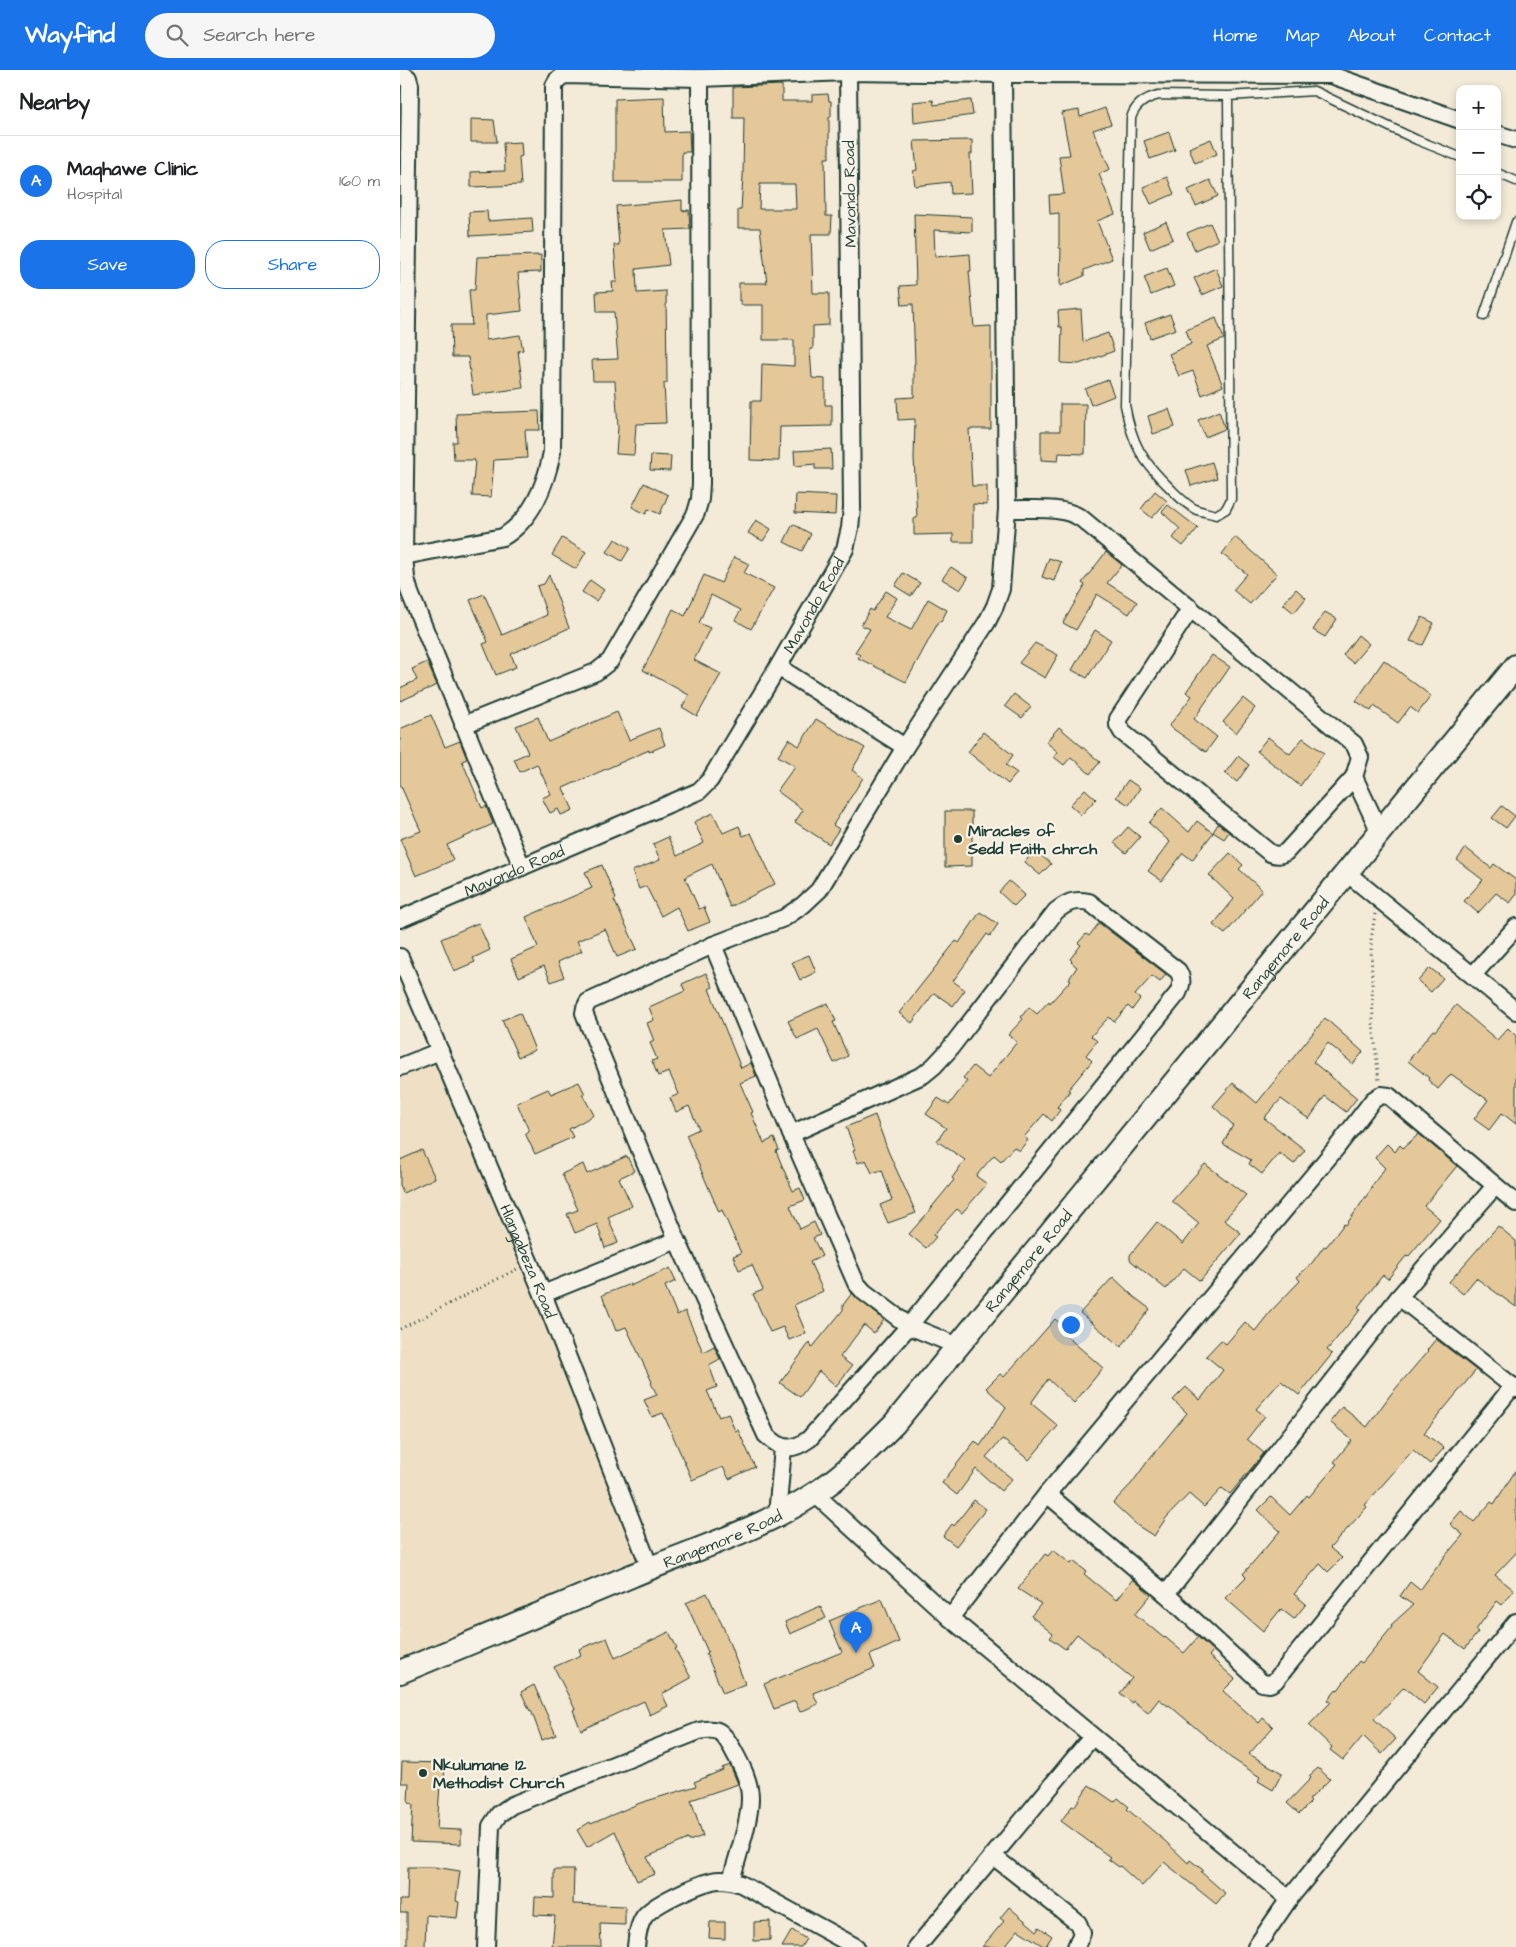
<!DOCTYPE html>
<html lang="en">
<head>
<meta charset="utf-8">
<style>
	body { margin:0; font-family:"Architects Daughter",sans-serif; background:#f6f6f6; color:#202124 }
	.controls { position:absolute; right:15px; top:15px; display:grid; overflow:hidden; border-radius:10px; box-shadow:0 2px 8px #0003 }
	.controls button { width:45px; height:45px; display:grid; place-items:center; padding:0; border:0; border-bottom:1px solid #e0e0e0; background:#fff; color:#202124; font:25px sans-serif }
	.you { position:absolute; left:670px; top:1254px; width:18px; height:18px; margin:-12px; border:4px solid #fff; border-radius:50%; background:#1a73e8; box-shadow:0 0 0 8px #1a73e833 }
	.badge { display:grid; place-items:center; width:32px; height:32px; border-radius:50%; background:#1a73e8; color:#fff; font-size:16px; font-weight:700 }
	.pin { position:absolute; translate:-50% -41px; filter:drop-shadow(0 1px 2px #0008) }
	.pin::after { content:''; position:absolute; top:26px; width:18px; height:15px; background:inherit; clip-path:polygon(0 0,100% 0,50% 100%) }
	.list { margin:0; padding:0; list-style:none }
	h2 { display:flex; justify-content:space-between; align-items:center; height:65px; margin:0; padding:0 20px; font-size:21px }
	h2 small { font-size:16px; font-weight:400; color:#757577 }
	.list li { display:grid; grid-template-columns:32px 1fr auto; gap:15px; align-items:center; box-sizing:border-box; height:90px; padding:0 20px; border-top:1px solid #e0e0e0 }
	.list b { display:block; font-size:19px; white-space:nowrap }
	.list p { margin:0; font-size:16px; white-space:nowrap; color:#757577 }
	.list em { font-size:16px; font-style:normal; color:#757577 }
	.actions { display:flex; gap:10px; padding:15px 20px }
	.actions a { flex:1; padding:11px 0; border:1px solid #1a73e8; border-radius:20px; text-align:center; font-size:18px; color:#1a73e8 }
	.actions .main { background:#1a73e8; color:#fff }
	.icon { flex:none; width:28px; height:28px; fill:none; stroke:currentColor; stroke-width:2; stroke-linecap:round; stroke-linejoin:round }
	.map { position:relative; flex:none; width:1116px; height:1877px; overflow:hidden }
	header { display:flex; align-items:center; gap:30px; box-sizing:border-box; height:70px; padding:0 25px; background:#1a73e8; color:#fff }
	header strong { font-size:24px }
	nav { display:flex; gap:28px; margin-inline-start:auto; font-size:18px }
	.search { width:350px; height:45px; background:#f6f6f6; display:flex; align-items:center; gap:12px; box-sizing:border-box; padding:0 18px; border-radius:28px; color:#757577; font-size:19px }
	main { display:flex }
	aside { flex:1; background:#fff }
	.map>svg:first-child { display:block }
</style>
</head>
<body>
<header>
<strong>Wayfind</strong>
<div class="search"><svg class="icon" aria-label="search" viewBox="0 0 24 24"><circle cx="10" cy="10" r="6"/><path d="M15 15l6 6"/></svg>Search here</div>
<nav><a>Home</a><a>Map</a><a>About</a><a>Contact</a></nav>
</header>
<main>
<aside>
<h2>Nearby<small></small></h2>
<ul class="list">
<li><span class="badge">A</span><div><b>Maqhawe Clinic</b><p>Hospital</p></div><em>160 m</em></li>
</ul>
<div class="actions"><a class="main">Save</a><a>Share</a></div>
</aside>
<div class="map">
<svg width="1116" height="1877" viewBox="0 0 1116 1877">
	<rect width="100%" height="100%" fill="#f3ead8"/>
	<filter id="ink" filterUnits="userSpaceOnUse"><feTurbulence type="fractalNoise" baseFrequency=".02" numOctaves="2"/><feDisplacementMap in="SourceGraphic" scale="10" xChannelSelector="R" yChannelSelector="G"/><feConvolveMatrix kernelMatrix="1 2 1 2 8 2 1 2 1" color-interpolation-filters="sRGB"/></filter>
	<g filter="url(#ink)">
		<path fill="#efe0c5" d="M36 989 240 1487 0 1589V1004Z"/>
		<path fill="#e5c899" stroke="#1f3d34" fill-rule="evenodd" d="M382 15V31H412V25L428 24 429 31H431V47H429V88H425L426 146H432L431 164H411L413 223H429V255L413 256V279H410L412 308 425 309V335H432V356L380 357 379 391 350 390 351 331H361L362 294 394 296V270H363V235H341V231H339V213H367L360 158H338V140H341L343 106 344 48H333V17ZM360 114H395L396 139H359Z
			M264 27 265 62 289 61 290 82H282V112H215V29Z
			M533 30 534 35 571 30 573 45 514 53 513 32Z
			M705 38 711 54 693 60 710 99 699 104 715 144 697 151 712 189 684 200V206L660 216 661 178H659V143L650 144 649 125 664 124 659 86 670 85 662 43 679 40 680 47Z
			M71 49 94 50 97 72H71Z
			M769 62 775 80 750 89 744 71Z
			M811 69 817 84 795 93 789 78Z
			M572 70V84H570L572 123 551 124 550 112 515 116 513 101 517 100 514 71Z
			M121 72 122 86 119 87 121 115 71 117V102L105 101 103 73Z
			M767 107 774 124 751 134 743 117Z
			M810 110 818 126 796 136 788 120Z
			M282 130V141L289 140 290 159 265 160 269 195 236 199 237 223 266 221 267 313H264L266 353 236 354 234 385 216 384 218 357 215 311H193L192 290 218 289 214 242H197L196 222 213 221 212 212H217L214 175H219L216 136Z
			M87 141 88 151 132 148 133 162 70 166 69 142Z
			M514 144 572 147V162L534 160 535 187 570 184 571 201H569L574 257 591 256V359H569L572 416H587V435L573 434V472H553V464L514 465V448H517L514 388 515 349 498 350 497 328 514 327V294H515L513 234 502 235 500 216 516 215Z
			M766 152 773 169 750 179 743 162Z
			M810 153 818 170 795 180 787 163Z
			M141 185V202L118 203 122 241 86 245V270L120 265 123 280 118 281 123 318 73 325 68 287H52L51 255H72L69 220H75L77 187Z
			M767 198 774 216 751 225 744 207Z
			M816 198 823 216 802 225 794 208Z
			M681 239 683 272 708 263 714 281 679 294 661 293 662 257H659L658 241Z
			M770 244 776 259 750 268 745 253Z
			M816 248 824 269 807 276 823 316 802 325 793 301 779 306 769 284 791 274 786 260Z
			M708 310 714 326 691 335 685 319Z
			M660 334H686L685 384 659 383 658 391 641 390V361H660Z
			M769 339 775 357 753 364 748 346Z
			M139 341 140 360H125L127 388 94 390 91 427 72 426 75 390H54L53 372H57L56 344Z
			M819 341 825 359 805 367 798 350Z
			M431 379 432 399H415V394L395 396 394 381Z
			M251 385 271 386 270 401 250 400Z
			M812 392 817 408 791 416 786 400Z
			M244 413 268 425 260 444 248 439 246 444 232 437Z
			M755 421 767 431 752 448 741 439Z
			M396 424 436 426 435 445 395 443Z
			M768 435 798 458 783 476 773 468 780 459 762 442Z
			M356 450 371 459 363 471 348 463Z
			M393 454 411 464 402 481 384 472Z
			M835 467 877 504 850 534 833 520 847 504 822 484Z
			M162 468 186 482 176 499 152 485Z
			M215 469 230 478 222 491 207 482Z
			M706 482 722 495 707 513 737 532 729 544 697 524 676 560 663 553 685 515 682 513Z
			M334 487 349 494 344 503 374 518 351 559 335 550 341 540 311 525 299 553 310 558 294 590 321 604 297 646 282 637 289 625 243 600 273 539 285 546 304 505 321 513Z
			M649 488 661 492 654 511 642 507Z
			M551 497 568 508 560 520 542 509Z
			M503 503 520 513 511 526 495 516Z
			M149 505 169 558 111 584 116 597 96 605 83 574 88 572 70 530 84 524 102 565 147 545 137 516 144 514Z
			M190 510 204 520 196 531 182 522Z
			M896 519 906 528 894 543 883 534Z
			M486 521 497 528 485 547 511 560 528 529 547 540 541 552 539 551 506 612 458 588 460 585 455 582 470 559 461 555 470 539 473 541Z
			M925 542 937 549 925 567 913 560Z
			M1022 547 1034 553 1023 575 1010 571Z
			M695 560 711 570 687 608 672 600Z
			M958 565 969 574 953 593 943 585Z
			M635 573 658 585 645 608 619 593Z
			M812 585 830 597 794 649 817 667 806 682 769 656 792 626 786 622Z
			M984 590 1031 626 1018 643 1010 637 998 653 974 636 971 641 956 631Z
			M27 592 37 615 0 631V618L17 610 12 599Z
			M614 624 631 637 622 648 605 636Z
			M843 628 855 638 836 663 823 652Z
			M217 642 229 670 259 658 265 675 249 682V680L163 718 173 740 161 745 158 739 150 743 142 728 151 724 137 694 120 702 114 689 128 683 116 656 138 647 148 672Z
			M31 645 45 677 60 671 67 689 62 691 82 738 86 736 93 754 47 775 53 790 16 806 0 769 21 761 0 714V659Z
			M416 649 465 678 452 700 463 708 433 755 439 759 429 774 395 752 403 740 377 721 395 696 378 686 389 669 399 676Z
			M659 657 700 692 690 704 671 687 664 695 654 687 658 682 646 672Z
			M583 662 613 685 606 695 617 703 608 714 568 682Z
			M868 667 890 684 903 668 924 683 900 716 857 681Z
			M838 686 849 695 837 712 825 703Z
			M728 710 740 718 729 735 716 727Z
			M685 719 696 729 681 745 670 735Z
			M1102 736 1115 746 1106 758 1092 748Z
			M762 738 789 762 797 751 813 763 792 790 783 783 762 811 748 801 770 772 749 753Z
			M545 741H572V796L545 797Z
			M313 743 323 763 339 756 343 766 351 763 375 814 330 837 312 794 285 807 299 839 304 837 310 852 288 861 277 837 261 846 246 816 239 819 232 801 260 790 253 774 268 767 277 786 304 773 294 752Z
			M818 754 829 762 824 769 813 762Z
			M728 757 740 767 726 783 714 773Z
			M1066 778 1091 798 1094 794 1116 810V825L1110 833 1096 823 1078 843 1064 831 1083 810 1057 790Z
			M635 780 651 794 640 805 625 792Z
			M830 783 843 795 839 799 862 820 825 864 813 855 834 829 809 805Z
			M202 795 216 829 214 830 237 879 217 887 205 859 177 871 182 881 158 892 164 907 151 912 144 896 119 907 111 889 138 877 126 847 192 818 185 802Z
			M609 811 625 825 614 836 599 822Z
			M580 842 598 854 590 866 587 864 553 911 565 920 553 936 534 923 512 953 499 943 556 871 559 873Z
			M78 853 90 880 73 888 75 892 54 901 41 869Z
			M699 853 766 904 760 912 752 906 735 925 740 929 732 940 728 936 714 952 709 947 691 966 697 971 686 985 692 991 668 1020 670 1021 657 1037 660 1040 652 1051 644 1044 624 1067 628 1070 619 1081 614 1077 601 1091 594 1085 576 1106 587 1114 562 1143 557 1139 533 1165 536 1167 526 1178 509 1164 533 1137 531 1138 554 1110 552 1108 565 1090 537 1071 546 1058 526 1044 538 1028 549 1035 567 1011 563 1008 573 996 588 1008 617 972 608 965 623 949 621 947 629 937 637 944 649 931 650 933 671 910 669 909 677 897 671 892 672 891 670 889 681 875 678 873 686 864 689 866Z
			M409 885 416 902 400 910 392 892Z
			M1030 898 1043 908 1031 922 1018 911Z
			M306 903 313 917 309 919 341 998 351 993 356 1006 340 1013 353 1042 351 1043 364 1073 374 1068 379 1080 376 1081 383 1098 393 1121 400 1118 405 1130 390 1136 400 1159 414 1152 420 1165 413 1168 422 1186 410 1192 423 1221 394 1235 406 1263 389 1270 383 1257 370 1262 353 1224 363 1220 352 1195 339 1200 333 1186 341 1183 322 1140 319 1142 286 1065 299 1059 289 1036 276 1042 270 1028 279 1024 269 1002 258 1006 252 991 257 989 250 973 254 971 247 953 254 950 249 937 285 921 282 914Z
			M428 933 436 951 433 952 448 986 434 993 418 959 397 969 388 951Z
			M1056 935 1097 970 1108 958 1116 966V1054L1102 1043 1089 1060 1074 1049 1088 1030 1051 1004 1038 1019 1028 1010 1029 1008 1008 991 1033 960 1035 961Z
			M120 943 135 980 118 987 102 950Z
			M925 948 963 982 953 994 928 973 913 992 957 1028 946 1042 925 1026 909 1049 881 1029 864 1048 905 1080 894 1094 879 1083 862 1104 849 1094 851 1090 823 1074 833 1055 813 1036 833 1013 857 1033Z
			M179 1012 185 1024H182L194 1045 169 1059 173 1067 135 1084 125 1063 129 1061 117 1033 148 1019 151 1024Z
			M475 1045 488 1081 516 1143 488 1153 480 1135 492 1130 482 1100 472 1103 466 1090 458 1093 453 1081 455 1080 446 1057Z
			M1019 1064 1057 1096 1024 1136 1040 1149 1008 1187 1006 1186 988 1209 983 1205 958 1237 961 1239 927 1280 932 1284 899 1325 881 1311 856 1339 865 1346 847 1369 864 1383 830 1424 822 1418 804 1437 789 1424 766 1448 754 1466 738 1456 713 1433 732 1413 750 1388 787 1343 773 1330 786 1317 800 1330 823 1300 806 1286 821 1270 826 1274 845 1252 855 1261 870 1242 900 1211 897 1207 912 1193 924 1176 926 1177 944 1154 946 1155 972 1118 971 1117 985 1098 975 1088 978 1084 987 1074 995 1082 1000 1075 1003 1078Z
			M22 1080 35 1108 3 1123 0 1115V1090Z
			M227 1086 234 1101 219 1108 232 1136 208 1147 218 1173 205 1178 197 1154 175 1163 167 1144 178 1140 162 1104 183 1094 187 1104Z
			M805 1094 846 1125 824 1150 841 1163 800 1211 784 1198 766 1219 730 1190V1185L757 1152 783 1174 799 1153 772 1131Z
			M1098 1156 1116 1171V1237L1076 1208 1063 1224 1049 1212Z
			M270 1198 276 1211 265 1216 277 1245 285 1241 303 1282 314 1276 320 1289 309 1295 317 1317 307 1321 319 1347 328 1343 335 1361 338 1360 355 1397 329 1409 323 1397 292 1410 263 1343 252 1347 244 1330 257 1325 251 1313 252 1312 226 1257 216 1261 202 1225 230 1214V1216Z
			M713 1207 734 1227 750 1239 721 1277 680 1243Z
			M452 1223 484 1250 474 1263 464 1255 440 1287 452 1296 436 1316 419 1301 400 1327 380 1313 410 1272 412 1278 443 1240V1235Z
			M655 1249 667 1259 664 1264 703 1298 674 1333 648 1309 631 1333 658 1356 629 1390 602 1369 586 1387 612 1409 601 1421 576 1399 557 1425 542 1413 575 1371 580 1376 606 1337 586 1318 600 1304 604 1307Z
			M1036 1269 1076 1300 1024 1363 1044 1378 1030 1394 1013 1380 965 1435 967 1437 930 1478 942 1488 928 1502 920 1494 894 1524 906 1534 894 1549 881 1539 863 1561 825 1528 846 1507 843 1504 880 1461 858 1440 871 1427 890 1445 907 1425 909 1427 937 1394 934 1392 952 1370 930 1352 942 1337 967 1357 991 1324 1028 1281 1027 1280Z
			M1116 1400V1483L1095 1505 1114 1520 1102 1535 1097 1531 1076 1560 1078 1562 1065 1579 1045 1564 1018 1601 1038 1617 1024 1634 1004 1617 974 1649 996 1669 982 1684 963 1666 943 1690 930 1680 932 1677 909 1655 931 1632 928 1630 937 1619 938 1620 959 1591 962 1593 992 1557 991 1555 1013 1535 1000 1526 1010 1512 1020 1520 1046 1485 1063 1465 1050 1454 1061 1441 1074 1452 1091 1432 1094 1434Z
			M574 1430 586 1439 556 1476 543 1466 552 1454 554 1456Z
			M653 1480 671 1494 673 1491 686 1501 684 1504 716 1530 733 1509 751 1525 735 1544 764 1568 765 1567 784 1583 798 1567 813 1581 809 1586 835 1609 823 1621 859 1653 863 1648 873 1657 849 1684 882 1703 873 1720 858 1711 860 1707 831 1688 769 1635 768 1636 759 1629 748 1643 733 1631 732 1633 720 1623 732 1608 677 1564 665 1579 650 1568 653 1564 631 1546 641 1534 618 1519 645 1484 648 1486Z
			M307 1523 324 1559 345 1614 323 1623 306 1583 308 1582 286 1533Z
			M482 1529 499 1572 470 1585 475 1598 413 1623 418 1634 400 1642 395 1631 374 1639 364 1614 442 1582 429 1551Z
			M420 1536 426 1548 390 1564 385 1552Z
			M269 1562 277 1578 275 1579 291 1608 262 1624 268 1636 250 1645 244 1631 181 1660 173 1640 175 1639 154 1597 181 1585 179 1579 207 1568 215 1588Z
			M134 1615 156 1665 142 1670 131 1640 130 1641 121 1622Z
			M2 1692 45 1693 44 1715 40 1714 37 1759 61 1760V1774L11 1772 13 1734 8 1733 9 1713H1Z
			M330 1695 338 1714 291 1730 303 1766 289 1771 288 1769 247 1787 255 1804 237 1811 215 1761 187 1777 177 1760 190 1752 191 1754 240 1733 296 1716 294 1712 323 1700 322 1698Z
			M918 1698 930 1709 909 1730 911 1732 899 1744 887 1733 911 1708 909 1706Z
			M689 1715 714 1732 718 1728 729 1737 727 1739 765 1771 788 1793 790 1790 803 1800 801 1802 825 1823 816 1834 764 1792 742 1816 720 1796 719 1797 708 1789 710 1787 661 1751 672 1736 674 1737Z
			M8 1797H34L60 1801 56 1831 59 1832 57 1848 26 1845 25 1877H7V1843H0V1830H7Z
			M154 1800H174L173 1834 225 1836V1855L200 1854 201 1877H152L155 1846 134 1845 135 1827 154 1828Z
			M609 1837 637 1861 639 1857 652 1866 645 1877 618 1860 604 1877H582L604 1851 600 1848Z
			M370 1851V1870L354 1871V1852Z
			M310 1852H325V1869L309 1868Z
			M392 1860 406 1869 401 1877H382Z"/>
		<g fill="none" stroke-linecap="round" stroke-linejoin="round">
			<defs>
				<path id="lane" d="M828 26 831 429 826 439 816 445C810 443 803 442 797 440 786 435 778 426 770 418 742 391 732 374 725 335L731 48C735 35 745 28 759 25L828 26 914 21 1017 70 1060 87
					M1097 103 1116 111
					M1084 246 1116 152"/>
				<g id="street">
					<path d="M0 4 8 8 10 15 4 486 6 508 10 523 122 797"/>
					<path d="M1097 64 1116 70"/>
					<path d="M607 439C631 440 660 435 681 448L954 674 960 687 954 707 886 782C880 785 877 786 870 783L722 662 718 655V649L791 538"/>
					<path d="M4 486 103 467C132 449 146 414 152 382L154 16 158 9 164 5 300 8 447 2 603 4 931 5 1060 50"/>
					<path d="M378 597 505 677"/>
					<path d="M63 655 196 602 210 591 296 443 300 429 301 413 300 8"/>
					<path d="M954 707 980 762"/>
					<path d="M947 803 1116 941"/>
					<path id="s1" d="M0 849 299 721 310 710 378 597 445 479 450 458 452 438 448 0"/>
					<path d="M313 875 391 1064 456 1213 464 1222 509 1256 558 1276"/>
					<path id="s2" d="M0 887 143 1224 250 1498"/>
					<path d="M1073 905 1116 857"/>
					<path d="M0 997 40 981"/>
					<path d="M391 1064 523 1005 534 996 548 981 656 841C668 832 674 829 689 832L778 901C783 909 782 914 778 923L509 1256 409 1369C391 1382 382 1380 366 1365L277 1170 184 943 185 938 188 932 313 875 384 848 403 835 419 820 505 677 587 552 595 536 601 519 607 439 603 4"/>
					<path d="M143 1224 277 1170"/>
					<path d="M999 1227 1116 1319"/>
					<path d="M415 1424 550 1548 889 1829"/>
					<path d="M647 1424 766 1524 862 1613 870 1614 875 1611 1113 1316"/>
					<path d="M377 1445 383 1378"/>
					<path d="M766 1524 999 1227 1095 1116"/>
					<path d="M550 1548 647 1424 937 1077 973 1030 981 1025 989 1026 1116 1133"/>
					<path d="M593 1786 678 1853 682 1863 676 1877"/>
					<path d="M331 1811 341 1814 456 1877"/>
					<path d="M86 1877 91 1756 99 1744 112 1735 299 1661C318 1657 322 1661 332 1678 340 1693 350 1710 350 1728 350 1752 337 1787 331 1811 325 1810 319 1809 312 1811 296 1815 253 1834 244 1847 238 1856 237 1867 236 1877"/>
					<path d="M517 1877 692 1667"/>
					<path d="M856 1877 889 1829 1116 1552"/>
				</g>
				<g id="secondary">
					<path id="s3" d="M0 1602C77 1570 154 1538 231 1506 292 1480 358 1461 414 1424 443 1406 469 1379 494 1354L1116 596"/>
				</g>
			</defs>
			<use href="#lane" stroke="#1f3d34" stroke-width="11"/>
			<use href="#street" stroke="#1f3d34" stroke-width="20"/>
			<use href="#secondary" stroke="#1f3d34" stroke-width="26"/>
			<path stroke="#1f3d34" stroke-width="3" stroke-dasharray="1 4" stroke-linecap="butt" d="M975 844 971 870 973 953 979 1012
				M0 1259 117 1199"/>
			<use href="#lane" stroke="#f7f3e8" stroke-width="8"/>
			<use href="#street" stroke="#f7f3e8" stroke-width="16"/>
			<use href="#secondary" stroke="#f7f3e8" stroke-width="22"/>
		</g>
	</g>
	<g fill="#1f3d34" stroke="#f7f3e8" stroke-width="2">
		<circle cx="558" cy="769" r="5"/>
		<circle cx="23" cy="1703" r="5"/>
	</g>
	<g text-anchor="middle" stroke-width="4.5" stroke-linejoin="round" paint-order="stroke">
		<g font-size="16" fill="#1f3d34" stroke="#f7f3e8">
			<text transform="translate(449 124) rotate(-91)" y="6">Mavondo Road</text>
			<text dy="6" stroke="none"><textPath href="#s1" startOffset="544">Mavondo Road</textPath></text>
			<text dy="6" stroke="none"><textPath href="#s1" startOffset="124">Mavondo Road</textPath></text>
			<text dy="6" stroke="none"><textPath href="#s3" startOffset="1174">Rangemore Road</textPath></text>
			<text dy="6" stroke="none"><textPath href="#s2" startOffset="330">Hlangabeza Road</textPath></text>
			<text dy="6" stroke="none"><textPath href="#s3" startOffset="769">Rangemore Road</textPath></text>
			<text dy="6" stroke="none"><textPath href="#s3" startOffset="349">Rangemore Road</textPath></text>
		</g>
		<g font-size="16" font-weight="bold" fill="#1f3d34" stroke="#f7f3e8" text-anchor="start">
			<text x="568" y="766">Miracles of<tspan x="568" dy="18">Sedd Faith chrch</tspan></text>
			<text x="33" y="1700">Nkulumane 12<tspan x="33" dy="18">Methodist Church</tspan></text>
		</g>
	</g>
</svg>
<div class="controls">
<button>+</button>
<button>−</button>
<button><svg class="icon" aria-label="locate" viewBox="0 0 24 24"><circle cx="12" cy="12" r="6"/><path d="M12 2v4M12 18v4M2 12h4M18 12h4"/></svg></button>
</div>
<div class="you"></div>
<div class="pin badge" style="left:456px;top:1583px">A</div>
</div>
</main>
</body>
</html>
